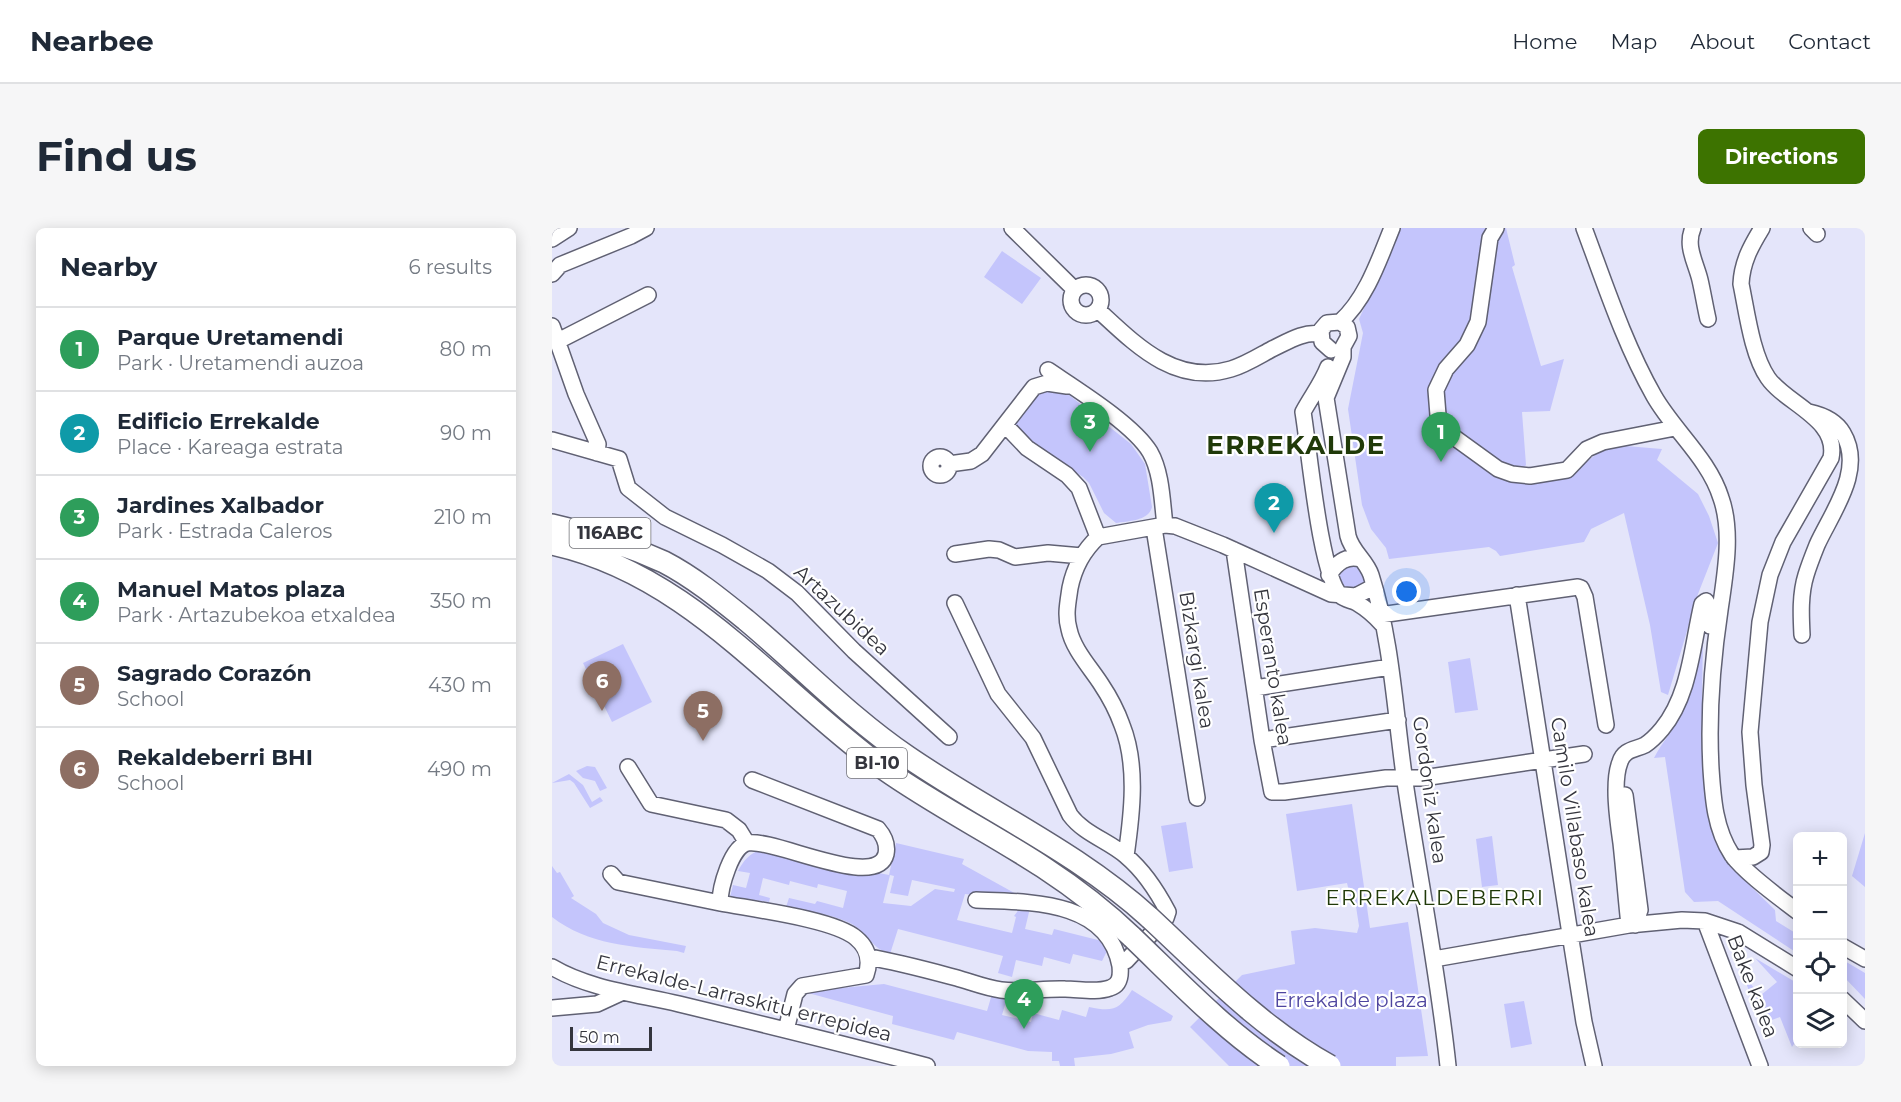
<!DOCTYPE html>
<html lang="en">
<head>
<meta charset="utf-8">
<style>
	body { margin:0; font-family:Montserrat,sans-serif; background:#f6f6f7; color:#1f2937 }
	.controls { position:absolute; right:18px; bottom:18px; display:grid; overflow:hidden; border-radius:9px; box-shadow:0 3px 15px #0003 }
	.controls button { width:54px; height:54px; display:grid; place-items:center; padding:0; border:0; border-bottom:2px solid #e0e1e3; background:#fff; color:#1f2937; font:30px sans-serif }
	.scale { position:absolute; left:18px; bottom:15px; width:82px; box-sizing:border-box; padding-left:6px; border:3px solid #34353d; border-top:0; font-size:16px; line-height:21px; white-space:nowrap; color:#34353d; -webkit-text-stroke:4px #fff; paint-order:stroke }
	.you { position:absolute; left:855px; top:364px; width:21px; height:21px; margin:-15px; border:4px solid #fff; border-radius:50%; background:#1a73e8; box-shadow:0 0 0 9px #1a73e833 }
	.badge { display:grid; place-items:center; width:39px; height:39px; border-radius:50%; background:#3d7300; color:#fff; font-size:20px; font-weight:700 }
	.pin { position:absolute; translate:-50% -50px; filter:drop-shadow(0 2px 3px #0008) }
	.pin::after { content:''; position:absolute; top:32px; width:21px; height:18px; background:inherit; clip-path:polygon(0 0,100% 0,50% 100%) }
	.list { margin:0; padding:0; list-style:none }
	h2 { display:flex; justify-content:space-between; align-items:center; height:78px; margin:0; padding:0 24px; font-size:26px }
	h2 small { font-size:20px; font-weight:400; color:#747a83 }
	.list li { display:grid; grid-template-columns:39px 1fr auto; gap:18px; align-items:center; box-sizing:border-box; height:84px; padding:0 24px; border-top:2px solid #e0e1e3 }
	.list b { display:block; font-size:22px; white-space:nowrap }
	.list p { margin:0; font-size:20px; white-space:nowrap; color:#747a83 }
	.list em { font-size:20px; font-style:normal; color:#747a83 }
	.icon { flex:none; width:33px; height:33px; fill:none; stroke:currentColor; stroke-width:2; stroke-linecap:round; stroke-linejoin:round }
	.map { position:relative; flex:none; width:1313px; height:838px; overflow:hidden; border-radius:9px }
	header { display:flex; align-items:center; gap:36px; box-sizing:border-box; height:84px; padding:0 30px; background:#fff; border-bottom:2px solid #e0e1e3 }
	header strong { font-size:28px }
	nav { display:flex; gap:33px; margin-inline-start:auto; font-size:21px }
	.intro { display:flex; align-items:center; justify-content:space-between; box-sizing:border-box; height:144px; padding:0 36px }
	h1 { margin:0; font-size:42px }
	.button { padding:15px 27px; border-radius:9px; background:#3d7300; color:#fff; font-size:21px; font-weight:700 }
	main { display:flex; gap:36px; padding:0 36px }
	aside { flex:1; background:#fff; border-radius:9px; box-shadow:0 3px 15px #0003 }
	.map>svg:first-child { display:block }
</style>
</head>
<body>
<header>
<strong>Nearbee</strong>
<nav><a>Home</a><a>Map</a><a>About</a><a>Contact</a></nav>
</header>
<div class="intro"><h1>Find us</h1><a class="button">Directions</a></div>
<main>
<aside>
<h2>Nearby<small>6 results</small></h2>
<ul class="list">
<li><span class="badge" style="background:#2e9e5b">1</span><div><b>Parque Uretamendi</b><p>Park · Uretamendi auzoa</p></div><em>80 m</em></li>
<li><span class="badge" style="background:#0f9aa8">2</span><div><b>Edificio Errekalde</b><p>Place · Kareaga estrata</p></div><em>90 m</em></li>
<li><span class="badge" style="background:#2e9e5b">3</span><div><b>Jardines Xalbador</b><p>Park · Estrada Caleros</p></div><em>210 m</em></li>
<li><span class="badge" style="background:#2e9e5b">4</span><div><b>Manuel Matos plaza</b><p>Park · Artazubekoa etxaldea</p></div><em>350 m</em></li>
<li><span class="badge" style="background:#8d6e63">5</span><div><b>Sagrado Corazón</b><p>School</p></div><em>430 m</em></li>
<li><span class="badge" style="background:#8d6e63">6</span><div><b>Rekaldeberri BHI</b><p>School</p></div><em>490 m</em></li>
</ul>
</aside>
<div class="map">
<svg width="1313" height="838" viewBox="0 0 1313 838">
	<rect width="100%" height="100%" fill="#e4e5fa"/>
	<path fill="#c4c5fc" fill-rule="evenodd" d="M849 0H954L963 37 960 39 989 138 1012 131 998 183 970 184 974 237 960 252 1017 248 1052 220 1074 218 1110 221 1105 232 1146 266 1157 288 1166 315 1146 366 1116 467 1109 464 1098 397 1072 285 1039 301 1032 314 948 328 944 323 937 319 837 331 834 320 819 301 810 277 796 181 811 105 807 91Z
		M450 23 489 50 470 76 432 49Z
		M493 148 579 216 593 236 600 279C597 293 576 293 564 295L552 285 537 255 531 249 485 219 454 189Z
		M804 337 809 341 813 356 797 363 788 353V347L793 338Z
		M1151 407 1150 471 1157 579 1171 626 1183 643 1223 682 1224 693 1245 706V725L1166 673 1142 674 1133 664 1113 529 1102 530C1110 514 1122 502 1129 485 1139 461 1144 433 1151 407Z
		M71 416 100 474 60 494 31 435Z
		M918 430 926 482 903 485 896 434Z
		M35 538 43 539 55 560 48 563 43 553 31 550 24 543Z
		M17 546 31 557 40 574 48 569 51 573 38 580 22 555 18 552 0 555Z
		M800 576 818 700 856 694 876 828 844 829V838H677L638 799 690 747 743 736 739 703 763 700 805 705 807 698 803 672H799L795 655 745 663 734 586Z
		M634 594 641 640 617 644 609 598Z
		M1313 605V659L1300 648Z
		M940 608 946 657 930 659 924 611Z
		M344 615 412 631 410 636 468 668 437 669 413 666 405 692 460 705 464 689 462 688 468 680H478L473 701 500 707 502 701 550 713 555 723 550 733 521 726 518 736 492 729 490 738 464 732 460 749 446 745 451 728 346 701 338 726C321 722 313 702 298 695 279 686 254 683 234 679L237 670 263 676 265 673 291 680 295 663 266 656 265 660 238 653 237 657 211 650 207 667 218 670 217 674 178 669 181 657 194 660 198 645 186 643C192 632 197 626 208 622L337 647ZM338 647 342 648 338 665 356 668 360 652 403 661 402 664 383 661 359 678 331 675Z
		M0 638 5 645 8 644 22 668 19 670 44 686 51 695 77 707 134 718 132 725 125 723C81 719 36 717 0 689Z
		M1203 730 1245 755V773L1242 776C1249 787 1248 809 1240 819L1228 789 1209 796 1192 749 1209 767 1225 754Z
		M1291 732 1313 745V771L1291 748Z
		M332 756 435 783 440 766 455 770 450 787 479 794 481 785 507 792 510 782 534 789 537 779C561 784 567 782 580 762L621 788 619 793 596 797 577 804 582 820 559 826 522 830 523 838H508L507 833H500V824L476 823 405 804 402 812 340 796 341 788 256 765 257 763Z
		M972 773 980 816 959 820 952 776Z"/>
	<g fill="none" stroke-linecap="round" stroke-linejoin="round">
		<defs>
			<path id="minor" d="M460 0 523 62
				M944 0 938 10 926 94 915 117 894 141 884 162 886 187 890 196 899 207 946 241 960 246 978 248 1015 242 1035 221 1051 214 1123 200
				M1032 0C1053 56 1072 115 1102 168 1122 203 1157 231 1169 270 1181 304 1173 347 1168 382 1160 435 1156 487 1159 541 1161 571 1163 601 1180 627 1193 645 1228 670 1246 684
				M1141 0C1133 18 1144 35 1148 52 1151 65 1153 78 1156 91
				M1259 0 1265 6
				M0 11 17 0
				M0 46 8 37 79 8 94 0
				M519 72a15 15 0 1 1 30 0a15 15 0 1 1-30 0Z
				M546 82C583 116 623 158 679 141 693 137 707 128 720 121 735 114 752 103 768 106
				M788 94C814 71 827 32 840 0
				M0 98 24 166 46 216 45 225
				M4 114 96 67
				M779 122 770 114 769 102 775 95 788 94 795 99 797 108 791 119V129L774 170 796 308C800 324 814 332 819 347 840 413 843 485 853 554 867 649 886 743 896 838
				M776 139C770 155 759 169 751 184 757 219 768 348 789 368 793 372 800 372 805 375 815 381 823 388 830 396
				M496 142C524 161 581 196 598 224 610 245 610 274 613 297
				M456 200 475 220 515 247 527 260 546 309
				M0 212 67 231 76 260 113 289 170 317 216 343 245 365 302 423 397 509
				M379 238a9 9 0 1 1 18 0a9 9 0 1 1-18 0Z
				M397 236 419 233 430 226 482 159 495 155 515 158
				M602 300 645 570
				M546 309C531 323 522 340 518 360 516 374 513 387 517 401 521 421 538 439 549 456 557 468 565 483 570 497 586 537 580 586 574 628
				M546 309 613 297 623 298 671 317 779 366 804 368 821 359
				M682 322 710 512 720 564H732L834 550H871L1032 526
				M403 326 437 321 447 322 463 329 496 325 530 328
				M777 347C785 334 795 327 809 331
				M965 367 1016 693 1032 794 1042 838
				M403 375 446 466 481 510 518 587C532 606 557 613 574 628 592 643 605 663 616 684L614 690 574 733 567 734
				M828 387 1026 359 1029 360 1033 369 1054 497
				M1250 407C1249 387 1248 366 1254 347 1257 337 1261 327 1265 317 1280 284 1313 242 1291 205 1284 193 1271 187 1257 184
				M703 460 838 439
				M710 512 846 492
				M76 539 99 576 174 592 187 602 195 615
				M200 552 326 601C332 608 336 616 334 626 325 663 222 610 196 615 179 618 168 660 168 675 199 681 282 691 304 710 316 720 319 732 314 747L250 758 243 766 234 802
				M1073 567 1088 682 1083 697
				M1182 630 1201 629 1209 624 1210 617 1202 557 1198 504 1208 394 1218 347 1231 314 1279 230C1287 191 1234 176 1216 150 1200 127 1195 85 1189 56 1190 34 1199 18 1210 0
				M59 646 66 654 168 675
				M1153 693 1208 838
				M1077 697C1074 670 1072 642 1069 615 1066 594 1060 554 1068 534 1072 521 1083 522 1093 517 1099 513 1105 507 1110 501 1138 467 1140 418 1150 376L1154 373 1158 380V398
				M1290 718 1313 731
				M316 729C346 734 375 742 405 750 419 754 434 760 449 762 470 765 491 760 513 761 527 761 544 765 558 760 568 757 569 748 568 738 556 671 475 674 424 672
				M882 731 1077 697 1130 692 1153 693 1186 704 1246 741
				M0 739C37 761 85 766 127 776 210 796 293 816 375 838
				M1290 771 1313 793
				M0 780 45 776 71 764"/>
			<path id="highway" d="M0 297C37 305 77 318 112 334 141 349 168 371 194 392 248 437 297 489 356 529 438 585 524 623 598 690
				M0 316C138 346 223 462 332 541 383 577 439 605 491 639 523 660 553 683 580 709"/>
		</defs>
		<use href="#minor" stroke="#606173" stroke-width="18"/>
		<use href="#highway" stroke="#606173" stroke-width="24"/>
		<use href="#minor" stroke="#fff" stroke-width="15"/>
		<use href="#highway" stroke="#fff" stroke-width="21"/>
		<defs>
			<path id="highway-bridge" d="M598 690C655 743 709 800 778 838
				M580 709C627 754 673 803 727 838"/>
		</defs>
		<use href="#highway-bridge" stroke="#606173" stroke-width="24" stroke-linecap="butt"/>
		<use href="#highway-bridge" stroke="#fff" stroke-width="21"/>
	</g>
	<g text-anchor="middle" stroke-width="4.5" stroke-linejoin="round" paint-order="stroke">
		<g fill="#fff" stroke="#717277" stroke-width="1.5">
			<rect x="17.5" y="290" width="81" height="30" rx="4.5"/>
			<rect x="295" y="520" width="60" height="30" rx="4.5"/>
		</g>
		<g font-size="18" font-weight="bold" fill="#34353d">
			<text x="58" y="311">116ABC</text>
			<text x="325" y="541">BI-10</text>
		</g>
		<g font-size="20" fill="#34353d" stroke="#fff">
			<text transform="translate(290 382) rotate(43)" y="7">Artazubidea</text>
			<text transform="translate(645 432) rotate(81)" y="7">Bizkargi kalea</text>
			<text transform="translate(721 439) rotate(81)" y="7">Esperanto kalea</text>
			<text transform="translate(878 562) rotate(82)" y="7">Gordoniz kalea</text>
			<text transform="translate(1023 599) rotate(81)" y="7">Camilo Villabaso kalea</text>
			<text transform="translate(1201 758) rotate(69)" y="7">Bake kalea</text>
			<text transform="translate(192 770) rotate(14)" y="7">Errekalde-Larraskitu errepidea</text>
		</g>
		<g font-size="20" fill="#4e459f" stroke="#fff">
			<text x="799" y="779">Errekalde plaza</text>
		</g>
		<g font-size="21" letter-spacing="1.5" fill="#203a09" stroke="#fff">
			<text x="883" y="677">ERREKALDEBERRI</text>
		</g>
		<g font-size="26" font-weight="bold" letter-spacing="1.5" fill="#203a09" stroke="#fff">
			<text x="744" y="226">ERREKALDE</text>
		</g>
	</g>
</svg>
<div class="controls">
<button>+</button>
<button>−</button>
<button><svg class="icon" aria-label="locate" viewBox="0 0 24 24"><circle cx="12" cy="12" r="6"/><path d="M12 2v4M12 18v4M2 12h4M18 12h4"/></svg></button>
<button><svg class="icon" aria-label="layers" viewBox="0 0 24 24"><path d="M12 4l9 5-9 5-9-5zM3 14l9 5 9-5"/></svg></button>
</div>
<div class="scale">50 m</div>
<div class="you"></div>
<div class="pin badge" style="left:889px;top:234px;background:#2e9e5b">1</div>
<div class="pin badge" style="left:722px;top:305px;background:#0f9aa8">2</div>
<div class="pin badge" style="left:538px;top:224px;background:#2e9e5b">3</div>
<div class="pin badge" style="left:472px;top:801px;background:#2e9e5b">4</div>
<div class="pin badge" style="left:151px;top:513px;background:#8d6e63">5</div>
<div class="pin badge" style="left:50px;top:483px;background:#8d6e63">6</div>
</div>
</main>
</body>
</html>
